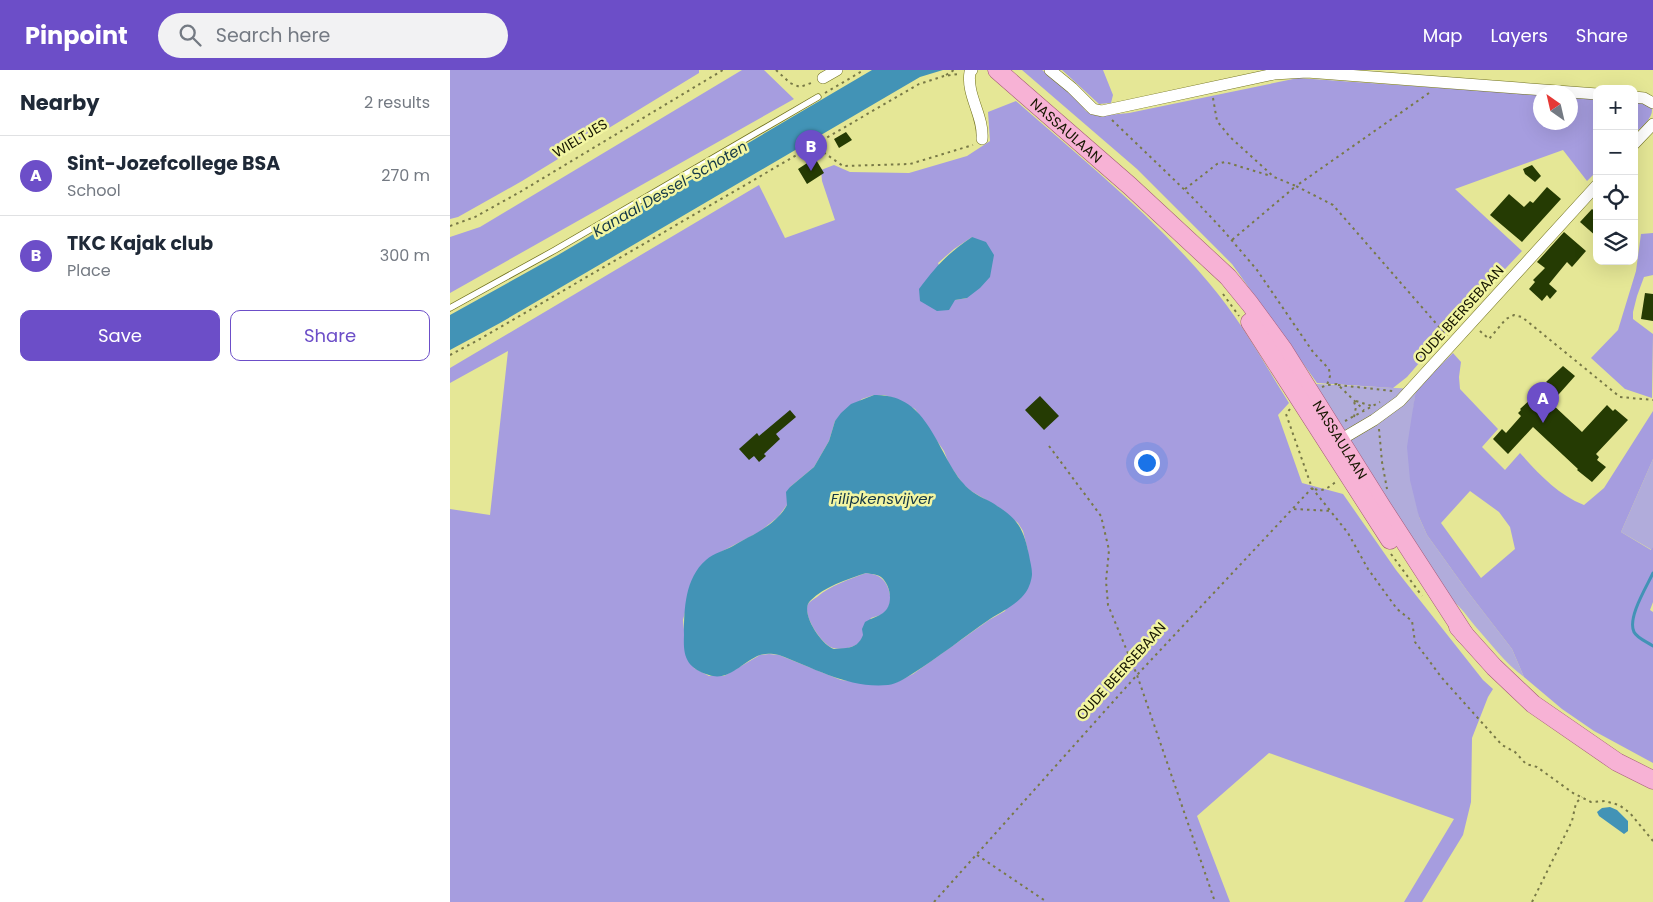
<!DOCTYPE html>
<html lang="en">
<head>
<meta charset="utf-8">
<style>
	body { margin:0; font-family:Poppins,sans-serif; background:#f2f2f3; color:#1f2937 }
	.controls { position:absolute; right:15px; top:15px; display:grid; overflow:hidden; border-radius:10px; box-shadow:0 5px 20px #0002 }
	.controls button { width:45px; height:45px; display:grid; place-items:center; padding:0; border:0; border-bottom:1px solid #e0e1e3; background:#fff; color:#1f2937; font:25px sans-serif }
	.compass { position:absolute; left:1083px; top:15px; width:45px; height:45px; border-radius:50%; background:#fff; box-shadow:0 5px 20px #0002; rotate:326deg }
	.you { position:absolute; left:696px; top:392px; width:18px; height:18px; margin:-12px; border:4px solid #fff; border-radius:50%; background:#1a73e8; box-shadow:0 0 0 8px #1a73e833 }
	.badge { display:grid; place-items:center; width:32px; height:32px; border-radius:50%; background:#6c4ec8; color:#fff; font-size:16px; font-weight:700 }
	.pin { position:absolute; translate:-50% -41px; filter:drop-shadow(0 1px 2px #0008) }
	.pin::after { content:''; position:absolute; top:26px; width:18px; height:15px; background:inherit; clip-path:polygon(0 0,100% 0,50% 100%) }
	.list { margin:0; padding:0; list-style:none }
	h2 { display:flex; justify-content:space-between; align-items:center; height:65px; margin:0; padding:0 20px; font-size:21px }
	h2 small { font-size:16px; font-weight:400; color:#747a83 }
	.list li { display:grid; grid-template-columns:32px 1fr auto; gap:15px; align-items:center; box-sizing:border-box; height:80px; padding:0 20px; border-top:1px solid #e0e1e3 }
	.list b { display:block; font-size:19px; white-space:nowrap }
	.list p { margin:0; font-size:16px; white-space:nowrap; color:#747a83 }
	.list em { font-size:16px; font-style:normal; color:#747a83 }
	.actions { display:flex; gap:10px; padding:15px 20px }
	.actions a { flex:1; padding:11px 0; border:1px solid #6c4ec8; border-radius:10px; text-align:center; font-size:18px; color:#6c4ec8 }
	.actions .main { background:#6c4ec8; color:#fff }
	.icon { flex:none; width:28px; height:28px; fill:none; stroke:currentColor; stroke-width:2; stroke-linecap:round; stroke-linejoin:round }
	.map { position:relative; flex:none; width:1203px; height:832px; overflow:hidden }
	header { display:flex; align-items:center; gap:30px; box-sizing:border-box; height:70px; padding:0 25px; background:#6c4ec8; color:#fff }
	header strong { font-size:24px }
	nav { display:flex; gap:28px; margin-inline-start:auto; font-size:18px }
	.search { width:350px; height:45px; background:#f2f2f3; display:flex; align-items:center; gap:12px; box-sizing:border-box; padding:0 18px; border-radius:28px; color:#747a83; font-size:19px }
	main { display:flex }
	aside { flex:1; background:#fff }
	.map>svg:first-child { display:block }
</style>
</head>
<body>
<header>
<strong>Pinpoint</strong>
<div class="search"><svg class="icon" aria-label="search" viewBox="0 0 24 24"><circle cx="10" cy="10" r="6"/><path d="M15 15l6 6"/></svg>Search here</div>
<nav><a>Map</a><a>Layers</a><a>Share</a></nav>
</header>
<main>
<aside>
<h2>Nearby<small>2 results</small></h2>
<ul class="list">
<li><span class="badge">A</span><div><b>Sint-Jozefcollege BSA</b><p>School</p></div><em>270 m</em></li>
<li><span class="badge">B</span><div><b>TKC Kajak club</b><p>Place</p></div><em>300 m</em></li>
</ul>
<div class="actions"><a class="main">Save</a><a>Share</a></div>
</aside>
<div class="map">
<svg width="1203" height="832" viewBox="0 0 1203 832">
	<rect width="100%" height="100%" fill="#e5e796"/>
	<path fill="#b1acdb" d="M867 314 966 319 963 342 969 447 977 465 1018 522 1062 579 1074 607C1055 593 1041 574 1025 556 1015 544 1009 533 995 526L862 317Z
		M1203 389V477L1202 480 1171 462Z"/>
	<path fill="#a69ddf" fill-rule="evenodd" d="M0 0H249V3L72 111 8 147 0 149Z
		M292 0H314L344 29 0 223V167L30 157Z
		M572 0H592L618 19 636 41 647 46 679 43 848 8 1090 25V52H1120L1121 27 1147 29V101L1137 111 1113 80 1005 119 1072 181 996 262 957 307 943 318 867 313 782 194 687 99Z
		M612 0H653L663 25 661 33 649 34Z
		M566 31C632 89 702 145 759 213 790 249 814 293 839 333L828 345 852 413 893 424 946 500 1033 610 1043 619 1038 627 1022 668 1021 732 1013 765 972 832H954L1004 749 819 683 747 746 780 832H0V439L40 445 58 281 0 313V298L309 115 335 168 385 150 372 111 371 100 384 95 400 102 459 103 517 86 540 71 538 42ZM522 167 517 228 505 230 488 193 504 179ZM424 325H434L444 328 465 339 494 381 499 394 513 414 521 421 550 438 568 453 573 461 578 481 555 541 539 550 463 604 447 612 426 614 391 610 329 585 319 584 310 585 274 606H259L244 598 234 560 233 550 244 507 250 498 256 491 265 485 309 462 328 447 337 435V427L340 417 364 397 379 371 385 351 412 329Z
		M1184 32 1195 33 1202 38C1203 49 1192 56 1184 64Z
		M1203 163V205L1194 207 1187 226 1183 242V249L1203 264 1202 328 1175 319 1141 288 1168 260 1186 201 1191 164Z
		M1003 283 1011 292 1009 307 1010 319 1048 359 1032 377 1055 400 1070 383C1089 404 1107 424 1134 435L1154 418 1203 341V389L1171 462 1201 480 1203 477V532L1200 540 1203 542V693L1144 661 1112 639 1074 607 1062 579 1018 522 977 465 969 447 960 410 957 377 966 319ZM1020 421 1049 442 1060 457 1065 479 1031 508 991 453Z
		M416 503C421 504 427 504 431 508 439 514 443 529 438 538 435 545 427 546 421 548 417 556 414 567 409 573 403 578 390 580 383 578 372 575 352 545 358 534 360 531 364 529 367 527 381 515 398 510 416 503Z"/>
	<path fill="#4293b6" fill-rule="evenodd" d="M422 0H493L470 7 50 253 0 280V245L108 185Z
		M522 167 536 172 544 185 540 207 530 218 517 228 505 230 499 240 487 241 470 231 469 219C487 195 497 184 522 167Z
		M424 325C478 323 486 381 513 413 520 422 531 427 541 432 567 448 573 456 579 485 580 491 582 498 582 504 582 509 579 518 576 522 568 534 551 542 540 549 514 567 489 587 462 604 456 608 446 614 438 615 400 619 364 598 329 585 323 584 317 583 310 585 293 591 279 612 259 605 236 598 233 586 234 565 234 539 235 508 256 490 264 483 274 481 283 476 290 472 296 468 303 465 317 457 330 448 337 435L336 422 340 417 364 397 379 371 385 351 391 343 401 334ZM416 503C421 504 427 504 431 507 441 515 444 535 433 543 428 547 421 548 415 552L412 559 413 565C410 573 405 577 396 578 392 578 387 579 384 579 372 576 349 542 360 531 375 516 396 510 416 503Z
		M1160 737 1167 740 1178 751V761L1174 764 1149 746 1147 742 1152 738Z"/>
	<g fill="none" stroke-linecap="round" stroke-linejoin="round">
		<path stroke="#4293b6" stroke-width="3" d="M1203 503C1197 516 1177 548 1184 562 1187 568 1197 572 1203 576"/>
	</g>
	<path fill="#253b03" d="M396 62 402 70 389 78 384 69Z
		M365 88 374 103 357 114 348 99Z
		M1082 95 1091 106 1085 112 1075 104 1073 99Z
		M1097 117 1111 129 1072 172 1040 145 1059 124 1074 137 1080 131 1083 133Z
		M1142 139 1147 143V167L1130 152Z
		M1114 162 1136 181 1122 197 1117 192 1099 214 1107 221 1100 229 1097 225 1092 231 1079 219 1085 212 1083 210 1095 198 1087 192Z
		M1195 223 1203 224V251L1191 249Z
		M1113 296 1125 306 1101 333 1132 362 1157 335 1163 341 1165 339 1178 350 1146 384 1149 387 1147 390 1156 397 1142 412 1127 400 1128 399 1083 357 1058 384 1043 369 1052 359 1056 363 1071 346 1068 343 1071 340 1070 339 1081 329 1084 332 1100 315 1096 312Z
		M590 326 609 346 594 360 575 340Z
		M340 340 346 347 326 364 330 369 314 384 316 386 309 392 304 386 299 390 289 379 307 363 309 366Z"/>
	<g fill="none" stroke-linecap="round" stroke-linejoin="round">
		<defs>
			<path id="service" d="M0 238 105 180 368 27"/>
			<path id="minor" d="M522 0 520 2C516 25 534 46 532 69
				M600 0 622 18 643 39 652 41 824 4 857 2 1147 24
				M373 8 387 0
				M1184 27 1194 28 1203 33
				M1184 74 1203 54
				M885 373 924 350 950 331 1147 115"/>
			<g id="primary">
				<path id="s1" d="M547 0 680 116 778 207 800 234 833 279 932 437 1015 565"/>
				<path d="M800 252 940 470"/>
				<path d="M1008 557 1044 597 1083 634 1167 692 1203 710"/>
			</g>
		</defs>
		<use href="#service" stroke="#71711e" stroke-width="7"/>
		<use href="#minor" stroke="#71711e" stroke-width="12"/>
		<use href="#primary" stroke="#a45a78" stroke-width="19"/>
		<path stroke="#787947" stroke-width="2" stroke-dasharray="2.5 4" stroke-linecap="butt" d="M326 0 340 13 350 17 364 12
			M496 5 504 0
			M375 23 414 0
			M979 23 846 116 883 135 997 266
			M763 28 767 51 780 67 824 107 846 116 782 170
			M662 50 742 127 773 160 807 200 863 282 879 299 880 306 877 315
			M363 75 393 96 460 94 523 75
			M735 119 767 94 775 92 821 106
			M0 156 25 147 70 122 273 0
			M773 224 789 246
			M1030 261 1039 269 1056 249 1064 245 1072 247 1170 327 1203 330
			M0 285 30 269 469 14 494 6 509 4
			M888 315 943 321
			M872 317 877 315 887 314 914 340
			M906 331 922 336
			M840 339 836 344 862 418 898 463 918 499 947 539 962 551 965 572 992 608 1052 675 1065 682 1076 694 1087 697 1123 723 1141 732 1155 731 1169 735 1180 743 1203 771
			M904 347 906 337 904 332
			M895 351 930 332
			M929 359 932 392 937 419
			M599 376 651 446 659 480 656 511 658 535 687 605 765 832
			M865 419C873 423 880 416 887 411
			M844 439 882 441
			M941 484 972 526
			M527 785 597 832
			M484 832 687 605 862 418
			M1082 832 1122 751 1126 733 1132 727"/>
		<use href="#service" stroke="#fff" stroke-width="5.5"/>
		<use href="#minor" stroke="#fff" stroke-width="11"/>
		<use href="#primary" stroke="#f7b2d5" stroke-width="18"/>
	</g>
	<g text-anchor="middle" stroke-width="5" stroke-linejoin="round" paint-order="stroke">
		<g font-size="14" fill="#161600" stroke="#f2f5a2">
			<text dy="5" stroke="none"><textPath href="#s1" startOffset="92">NASSAULAAN</textPath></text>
			<text transform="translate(130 68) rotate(-31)" y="5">WIELTJES</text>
			<text transform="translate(1009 244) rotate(-48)" y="5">OUDE BEERSEBAAN</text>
			<text dy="5" stroke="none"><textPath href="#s1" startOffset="508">NASSAULAAN</textPath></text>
			<text transform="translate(671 601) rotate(-48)" y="5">OUDE BEERSEBAAN</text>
		</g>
		<g font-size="15" font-style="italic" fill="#133747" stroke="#f2f5a2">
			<text transform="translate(220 119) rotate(-30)" y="5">Kanaal Dessel-Schoten</text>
			<text x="432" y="434">Filipkensvijver</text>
		</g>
	</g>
</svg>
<div class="controls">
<button>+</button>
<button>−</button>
<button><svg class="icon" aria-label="locate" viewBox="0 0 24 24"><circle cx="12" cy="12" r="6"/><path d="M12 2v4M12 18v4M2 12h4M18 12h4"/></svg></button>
<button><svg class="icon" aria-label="layers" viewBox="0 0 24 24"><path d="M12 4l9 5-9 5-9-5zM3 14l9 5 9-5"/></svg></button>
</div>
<svg class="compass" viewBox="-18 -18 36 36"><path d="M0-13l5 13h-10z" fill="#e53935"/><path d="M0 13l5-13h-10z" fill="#747a83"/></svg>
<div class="you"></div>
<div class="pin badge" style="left:1093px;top:353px">A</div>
<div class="pin badge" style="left:361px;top:101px">B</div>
</div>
</main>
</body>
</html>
